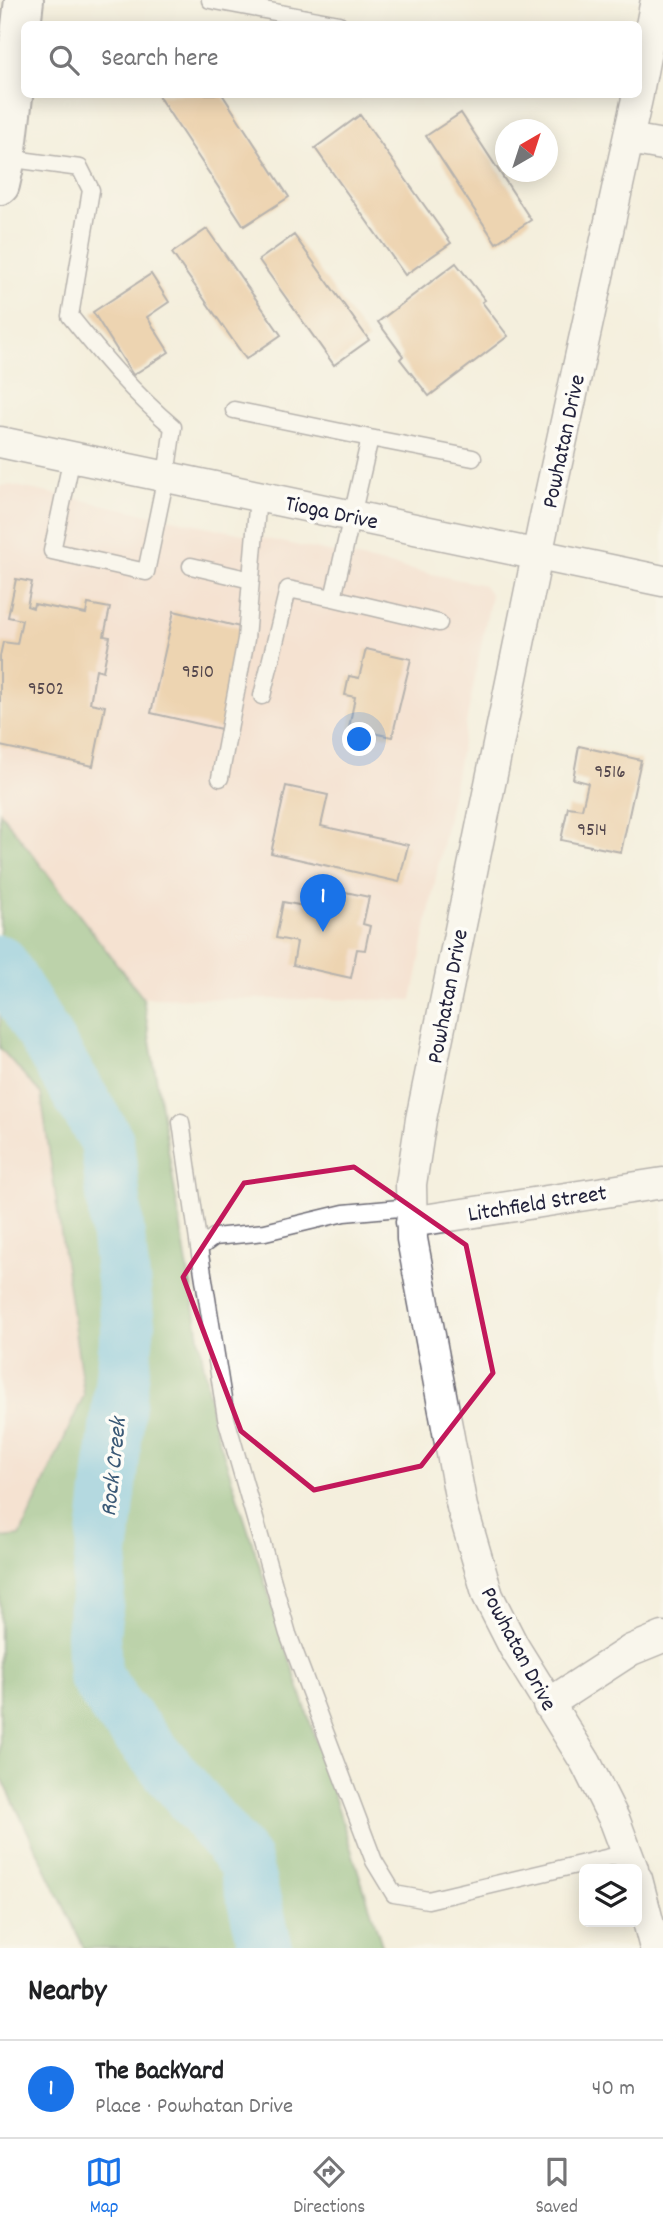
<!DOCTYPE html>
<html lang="en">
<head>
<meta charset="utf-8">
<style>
	body { margin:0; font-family:Dekko,sans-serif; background:#f2f2f2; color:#202124 }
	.controls { position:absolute; right:21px; bottom:21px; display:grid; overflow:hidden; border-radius:10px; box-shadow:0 4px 18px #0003 }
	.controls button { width:63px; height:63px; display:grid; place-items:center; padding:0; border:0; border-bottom:2px solid #e0e0e0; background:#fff; color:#202124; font:35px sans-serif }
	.compass { position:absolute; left:495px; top:119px; width:63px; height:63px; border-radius:50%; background:#fff; box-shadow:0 4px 18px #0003; rotate:39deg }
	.you { position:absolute; left:360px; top:740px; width:24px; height:24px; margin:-18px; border:5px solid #fff; border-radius:50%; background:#1a73e8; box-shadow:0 0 0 10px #1a73e833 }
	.badge { display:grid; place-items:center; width:46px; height:46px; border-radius:50%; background:#1a73e8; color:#fff; font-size:23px; font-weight:700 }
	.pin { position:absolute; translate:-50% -58px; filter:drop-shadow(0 2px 4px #0008) }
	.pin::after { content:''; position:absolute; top:37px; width:24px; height:21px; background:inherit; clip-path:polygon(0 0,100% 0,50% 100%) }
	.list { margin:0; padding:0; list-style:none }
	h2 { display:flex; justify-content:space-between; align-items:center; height:91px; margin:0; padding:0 28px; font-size:30px }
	h2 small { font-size:23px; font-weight:400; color:#757577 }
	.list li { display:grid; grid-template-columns:46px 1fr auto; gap:21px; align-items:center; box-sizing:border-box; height:98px; padding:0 28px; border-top:2px solid #e0e0e0 }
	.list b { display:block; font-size:26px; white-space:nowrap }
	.list p { margin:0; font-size:23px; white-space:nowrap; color:#757577 }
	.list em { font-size:23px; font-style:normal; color:#757577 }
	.icon { flex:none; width:38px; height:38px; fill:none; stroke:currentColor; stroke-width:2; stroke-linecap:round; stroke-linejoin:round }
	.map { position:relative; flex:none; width:663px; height:1948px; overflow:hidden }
	.search { position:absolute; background:#fff; box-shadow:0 4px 18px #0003; left:21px; right:21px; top:21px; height:77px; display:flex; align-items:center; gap:18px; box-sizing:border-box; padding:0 24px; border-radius:10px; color:#757577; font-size:26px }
	.sheet { height:189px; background:#fff }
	nav { display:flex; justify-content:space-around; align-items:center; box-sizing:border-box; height:98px; border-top:2px solid #e0e0e0; background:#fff; font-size:19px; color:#757577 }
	nav a { display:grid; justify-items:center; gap:4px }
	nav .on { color:#1a73e8 }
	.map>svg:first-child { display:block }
</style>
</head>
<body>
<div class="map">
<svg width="663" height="1948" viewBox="0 0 663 1948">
	<rect width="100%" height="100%" fill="#fdfcf7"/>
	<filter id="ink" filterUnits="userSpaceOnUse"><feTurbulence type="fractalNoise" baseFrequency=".0143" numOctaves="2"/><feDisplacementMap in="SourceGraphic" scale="14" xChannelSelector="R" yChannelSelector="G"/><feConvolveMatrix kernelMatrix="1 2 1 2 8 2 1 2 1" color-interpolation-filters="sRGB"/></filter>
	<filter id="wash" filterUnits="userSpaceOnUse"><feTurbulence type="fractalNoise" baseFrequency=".00686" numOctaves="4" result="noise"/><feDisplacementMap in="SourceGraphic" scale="28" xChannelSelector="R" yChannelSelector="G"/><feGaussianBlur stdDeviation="1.57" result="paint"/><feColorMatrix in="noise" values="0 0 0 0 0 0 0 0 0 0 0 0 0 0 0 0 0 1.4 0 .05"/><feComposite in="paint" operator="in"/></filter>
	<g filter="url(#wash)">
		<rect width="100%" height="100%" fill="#f4efdd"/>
		<path fill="#f5d2c3" d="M11 485 484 585 491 595 412 1000 143 998 0 812V486Z
			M0 1048 41 1094 84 1396 19 1536 0 1538Z"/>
		<path fill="#78b06d" stroke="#4d6954" stroke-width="2" d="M0 812 143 998 213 1421 383 1948H84L0 1774V1538L20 1536 84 1395 41 1094 0 1048Z"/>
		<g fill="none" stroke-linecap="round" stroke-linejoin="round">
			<path stroke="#66bfe4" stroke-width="54" d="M0 962 107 1141 128 1324 93 1634 95 1675 116 1707 244 1861 266 1948"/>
		</g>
		<g id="blocks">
			<path fill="#e5b47d" d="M157 94H222L289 197 244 226Z
				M461 113 531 220 496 243 426 136Z
				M360 115 451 243 405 275 315 148Z
				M207 229 281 335 246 359 172 253Z
				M294 235 369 340 334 365 259 260Z
				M456 263 485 300 482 302 508 336 429 396 400 359 403 356 378 322Z
				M151 274 169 302 147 317 169 352 133 375 93 312Z
				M16 579 32 582 27 606 33 608 34 604 86 614 88 604 110 608 104 636 110 637 103 671 96 669 90 703 105 706 93 766 0 746V656L3 642 17 644 22 620 8 617Z
				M174 611 244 628 221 729 151 713Z
				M366 649 411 659 392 737 349 728 355 697 345 695 349 676 359 678Z
				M579 746 641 760 621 852 561 840 568 807 582 809 588 783 573 779Z
				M286 786 328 795 321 826 408 845 399 882 271 853Z
				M308 884 369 897 363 924 370 926 365 950 357 949 351 978 293 965 297 942 276 938 283 902 304 906Z"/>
		</g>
	</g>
	<g filter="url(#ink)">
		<use href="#blocks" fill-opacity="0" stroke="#6c6a74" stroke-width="2"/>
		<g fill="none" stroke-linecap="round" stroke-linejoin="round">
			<defs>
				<path id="lane" d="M210 0 339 24
					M6 158 80 168 91 190 70 316C102 356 134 394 173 427L166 476 146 572 52 551 72 457
					M234 410 370 438 333 598 288 589 262 696
					M370 438 473 458
					M191 566 251 580
					M333 598 439 623
					M220 778 246 639 258 496
					M181 1122 199 1248
					M411 1207 344 1213 265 1232 214 1237 199 1248 226 1418 288 1634 374 1861 394 1894 428 1900 627 1853"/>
				<path id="street" d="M638 92 656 0
					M629 139 663 145
					M0 442 663 581
					M411 1222 663 1183
					M548 1704 631 1650 663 1637
					M633 1869 615 1821 586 1763 514 1647 488 1596 462 1507 412 1239 411 1184 421 1119 545 517 638 94
					M637 1879 655 1948"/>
				<path id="secondary" d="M0 185 6 158 24 0"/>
			</defs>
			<use href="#lane" stroke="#6c6a74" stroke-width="19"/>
			<use href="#street" stroke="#6c6a74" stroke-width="33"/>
			<use href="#secondary" stroke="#6c6a74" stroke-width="42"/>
			<use href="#lane" stroke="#fff" stroke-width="16"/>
			<use href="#street" stroke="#fff" stroke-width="30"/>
			<use href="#secondary" stroke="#fff" stroke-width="38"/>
		</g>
	</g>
	<path d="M0 0H663V1948H0ZM354 1167 466 1245 493 1373 421 1466 314 1490 241 1431 183 1277 244 1183Z" fill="#f4efdd" fill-opacity=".55" fill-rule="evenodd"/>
	<path fill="none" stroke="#c2185b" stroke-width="5" stroke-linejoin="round" d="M354 1167 466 1245 493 1373 421 1466 314 1490 241 1431 183 1277 244 1183Z"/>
	<g text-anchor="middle" stroke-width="7" stroke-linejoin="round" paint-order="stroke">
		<g font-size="19" fill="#53464c">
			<text x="198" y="677">9510</text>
			<text x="46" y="694">9502</text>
			<text x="610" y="777">9516</text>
			<text x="592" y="835">9514</text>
		</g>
		<g font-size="23" fill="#22223b" stroke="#fdfcf7">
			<text transform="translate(562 441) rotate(-78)" y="8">Powhatan Drive</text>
			<text transform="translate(332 511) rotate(12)" y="8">Tioga Drive</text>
			<text transform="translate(446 996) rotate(-79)" y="8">Powhatan Drive</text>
			<text transform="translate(537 1202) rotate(-9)" y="8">Litchfield Street</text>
			<text transform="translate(520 1648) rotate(62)" y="8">Powhatan Drive</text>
		</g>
		<g font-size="24" font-style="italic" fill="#3a5976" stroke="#fdfcf7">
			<text transform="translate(112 1467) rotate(-84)" y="8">Rock Creek</text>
		</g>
	</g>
</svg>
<div class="controls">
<button><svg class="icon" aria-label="layers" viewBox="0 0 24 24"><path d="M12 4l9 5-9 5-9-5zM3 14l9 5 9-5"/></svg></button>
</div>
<svg class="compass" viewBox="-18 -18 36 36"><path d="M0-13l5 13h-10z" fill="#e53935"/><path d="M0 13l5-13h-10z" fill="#757577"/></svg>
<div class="you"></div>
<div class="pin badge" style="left:323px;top:932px">1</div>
<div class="search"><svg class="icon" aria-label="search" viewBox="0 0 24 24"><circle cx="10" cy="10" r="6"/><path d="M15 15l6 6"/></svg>Search here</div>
</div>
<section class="sheet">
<h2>Nearby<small></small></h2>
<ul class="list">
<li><span class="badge">1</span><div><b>The BackYard</b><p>Place · Powhatan Drive</p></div><em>40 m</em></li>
</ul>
</section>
<nav>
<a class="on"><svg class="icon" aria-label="map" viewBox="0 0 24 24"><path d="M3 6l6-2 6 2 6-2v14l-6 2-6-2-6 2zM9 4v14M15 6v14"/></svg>Map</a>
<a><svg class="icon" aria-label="directions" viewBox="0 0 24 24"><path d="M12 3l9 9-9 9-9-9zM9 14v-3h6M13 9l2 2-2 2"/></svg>Directions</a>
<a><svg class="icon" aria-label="saved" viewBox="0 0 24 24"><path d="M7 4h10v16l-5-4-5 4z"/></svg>Saved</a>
</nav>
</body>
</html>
